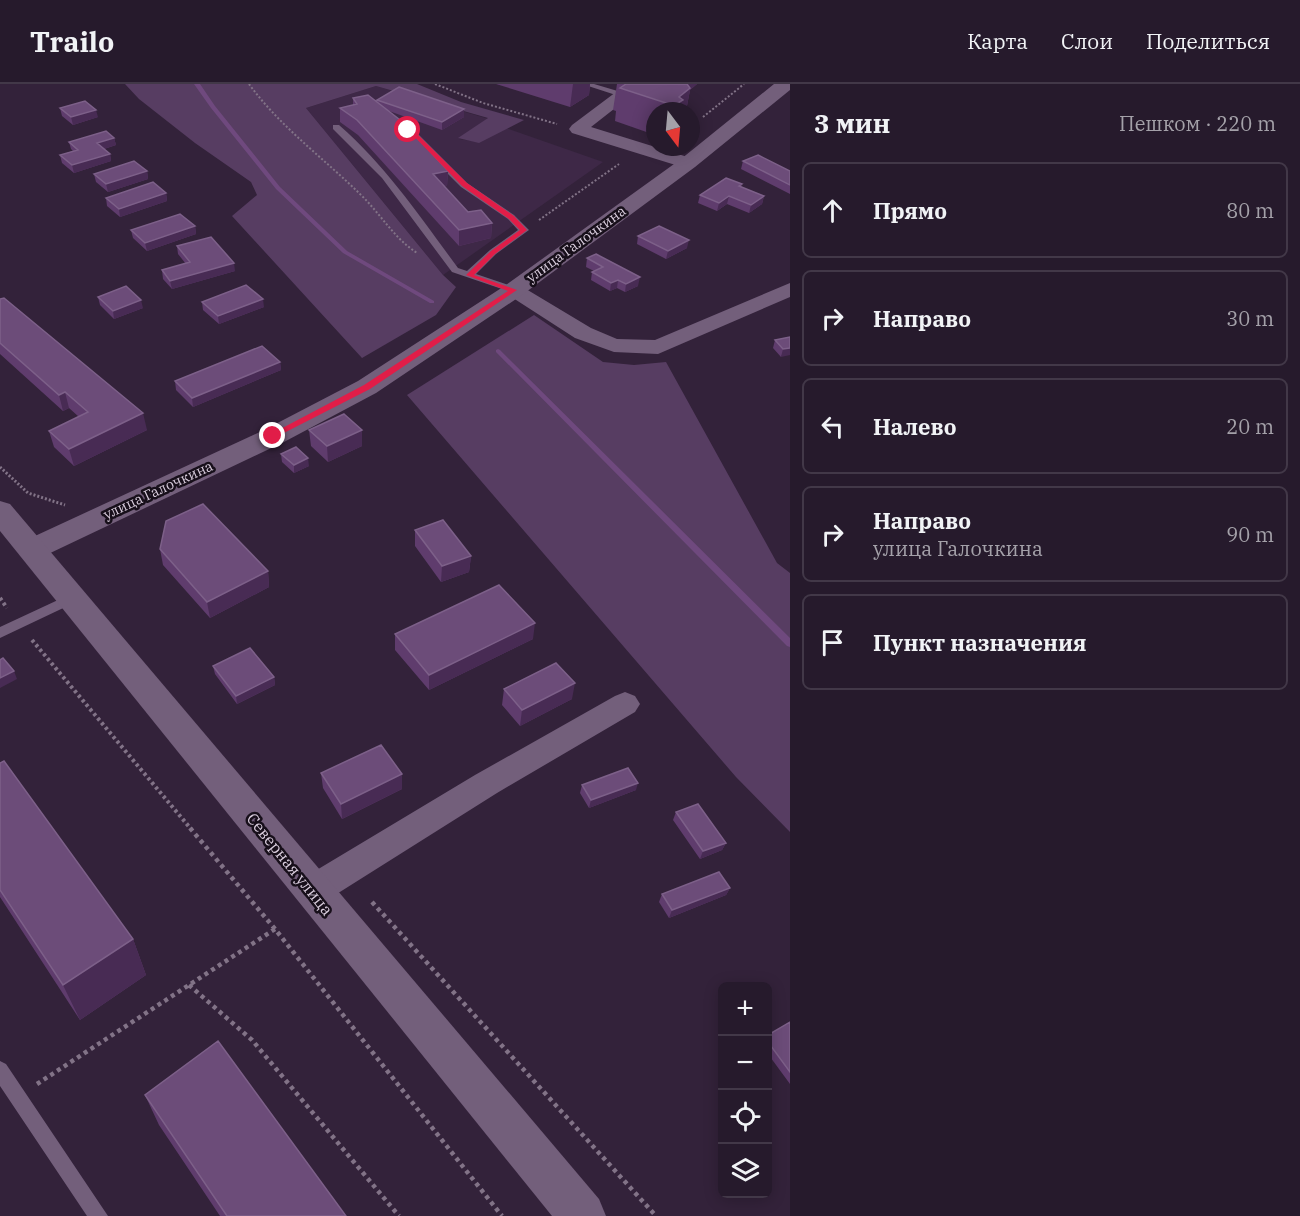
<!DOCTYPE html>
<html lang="ru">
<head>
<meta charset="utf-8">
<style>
	body { margin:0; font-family:"IBM Plex Serif",serif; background:#2e2334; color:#f1f3f6 }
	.controls { position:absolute; right:18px; bottom:18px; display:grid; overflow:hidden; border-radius:9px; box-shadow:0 3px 15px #0003 }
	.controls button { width:54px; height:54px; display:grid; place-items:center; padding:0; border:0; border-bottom:2px solid #423848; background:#261a2c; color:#f1f3f6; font:30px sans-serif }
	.compass { position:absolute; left:646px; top:18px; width:54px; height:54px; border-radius:50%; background:#261a2c; box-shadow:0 3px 15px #0003; rotate:164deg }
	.stop { position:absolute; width:18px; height:18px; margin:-14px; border:4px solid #e11d48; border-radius:50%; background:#fff }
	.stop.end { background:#e11d48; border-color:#fff; box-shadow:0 2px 6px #0008 }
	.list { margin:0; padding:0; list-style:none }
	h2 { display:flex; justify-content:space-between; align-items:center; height:78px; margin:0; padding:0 24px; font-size:26px }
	h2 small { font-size:20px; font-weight:400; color:#a4a1a9 }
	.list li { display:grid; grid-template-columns:39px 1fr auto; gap:18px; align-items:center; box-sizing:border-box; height:96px; margin:0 12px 12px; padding:0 12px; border:2px solid #423848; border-radius:9px }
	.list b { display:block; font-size:22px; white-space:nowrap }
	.list p { margin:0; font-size:20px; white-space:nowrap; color:#a4a1a9 }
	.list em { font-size:20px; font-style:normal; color:#a4a1a9 }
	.icon { flex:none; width:33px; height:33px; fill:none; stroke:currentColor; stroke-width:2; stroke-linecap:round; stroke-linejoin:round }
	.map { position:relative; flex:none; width:790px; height:1132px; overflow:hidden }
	header { display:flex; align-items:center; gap:36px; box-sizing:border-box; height:84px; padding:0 30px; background:#261a2c; border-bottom:2px solid #423848 }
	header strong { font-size:28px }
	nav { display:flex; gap:33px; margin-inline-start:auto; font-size:21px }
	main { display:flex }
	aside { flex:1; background:#261a2c }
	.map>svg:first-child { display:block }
</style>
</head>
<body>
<header>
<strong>Trailo</strong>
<nav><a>Карта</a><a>Слои</a><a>Поделиться</a></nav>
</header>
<main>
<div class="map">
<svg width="790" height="1132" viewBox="0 0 790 1132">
	<rect width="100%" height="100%" fill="#33223a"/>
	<path fill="#3e2847" d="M376 2 489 35 459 55 479 58 506 44 603 78 443 191 306 24Z"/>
	<path fill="#573d62" d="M125 0H417L461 18 524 36 479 59 458 54 488 34 376 2 306 24 443 191 456 203 436 231 362 274 232 132 257 111 251 98 195 59 139 15Z
		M534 231 603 278 634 281 666 278 777 479 790 489V748L736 693 407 311Z"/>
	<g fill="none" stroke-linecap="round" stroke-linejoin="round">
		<path fill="#6f497e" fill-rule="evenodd" d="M194 0H200L215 22 280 103 347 167 434 217V219H430L343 169 276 105 211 24Z
			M498 265 500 266 790 554V563L787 562 496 268V266Z"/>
		<path stroke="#827387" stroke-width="2" stroke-dasharray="2 2" stroke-linecap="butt" d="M249 0C281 44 325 75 363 113 382 132 394 154 417 169
			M435 0 483 19 557 40
			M703 33 744 0
			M539 136 619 80"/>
		<path stroke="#827387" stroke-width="3" stroke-dasharray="2 2" stroke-linecap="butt" d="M0 383 28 409 65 421"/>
		<path stroke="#827387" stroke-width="4" stroke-dasharray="3 3" stroke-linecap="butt" d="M0 514 7 524
			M32 556 191 745"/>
		<path stroke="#827387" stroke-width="4.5" stroke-dasharray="4 4" stroke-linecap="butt" d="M190 744 275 845 502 1132
			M372 818 656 1132
			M189 901 252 956 399 1132
			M37 1000 275 845"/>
		<path fill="#735f7b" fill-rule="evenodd" d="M582 0H594L621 8 633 0H642L622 13Z
			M333 41H339C387 83 421 134 458 184L467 187 490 166 518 146 508 135 461 103 410 52V48H416L467 99 514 131 529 146 496 170 476 190 517 204V208H511L452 188 382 94 333 45Z
			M73 509 78 511 79 514 78 517 0 554V543Z
			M0 977 6 980 108 1132H87L0 1002Z"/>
		<path fill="#735f7b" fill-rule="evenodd" d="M622 6 628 8 630 11 628 14 591 43 694 75 697 79 694 83H682L572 49 569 45 572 41 616 8Z
			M790 199V213L658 270 614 268 575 254 507 210 504 206 507 202 514 200 521 202 591 244 617 255 655 256Z
			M625 608 635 612 640 620 635 628 497 709 324 818 312 822 300 818 295 807 300 796 475 691 615 612Z"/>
		<path fill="#735f7b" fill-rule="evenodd" d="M774 0H790V6L695 83 522 211 376 309 284 358 44 472 33 476 22 472 18 465 22 458 264 346 358 297 506 201 681 75Z"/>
		<path fill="#735f7b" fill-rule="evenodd" d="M0 417 10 420 599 1115 606 1132H552L0 447Z"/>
	</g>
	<path fill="#5f3c6d" d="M496 0H590L589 11 570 23Z
		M617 0H697L690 6 686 27H655V51L615 37 616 27 613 26Z
		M353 14 377 18V16L464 33 442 46 389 27 448 87 447 102H444L468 128 492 139 491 154 459 162 358 51 340 38V24L353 21Z
		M60 24 98 33 73 41 62 32Z
		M114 54 116 61 104 65 110 70 111 77 74 89 62 79 60 71 73 67 71 65 69 58Z
		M743 77 790 87V110L741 85Z
		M147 87 148 95 108 108 96 98 94 90Z
		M742 100 741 103 764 112 762 120 749 129 727 120 717 127 698 119 700 111Z
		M166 109 167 117 120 133 107 122 106 114Z
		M195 142 196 150 147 167 133 154 131 146Z
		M638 152 687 164 666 175 637 160Z
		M177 162 235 187 172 205 163 195 162 186 186 180 178 170Z
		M587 174 638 202 625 208 617 204 610 207 591 196 592 188 594 187 586 183Z
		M98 213 143 224 114 235 100 221Z
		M0 215 147 346 74 382 54 363 49 347 79 333 69 324 63 327 0 270Z
		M202 218 264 223 219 240 203 226Z
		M790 253 781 273 773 264 775 256Z
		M280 278 281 286 193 323 176 306 175 297Z
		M309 346 362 362 328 378 311 362Z
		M281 370 309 382 294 389 282 378Z
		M415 446 471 472 469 488 441 498 415 462Z
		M160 465 268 487 269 503 210 534 163 481Z
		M395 550 533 555 429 606 395 566Z
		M213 582 274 593 275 601 237 620 215 590Z
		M504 605 572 615 520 642 502 621Z
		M0 679 133 855 146 891 80 936 0 813Z
		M321 689 402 705 342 735 323 704Z
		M582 701 636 706 589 724 580 709Z
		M676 728 726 759 722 766 700 775 673 736Z
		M730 804 726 811 669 834 659 818 662 810Z
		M790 938V1000L768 970V951Z
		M145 1011 346 1132H220L159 1041Z"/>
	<path fill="#482b54" d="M573 0H590L589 11 570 23Z
		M672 0H697L690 6 686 27H668Z
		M464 25V33L442 46V38Z
		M96 26 98 33 73 41 71 33Z
		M114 54 116 61 98 67 97 59Z
		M110 70 111 77 74 89 72 81Z
		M147 87 148 95 108 108 106 100Z
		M448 87 447 102 432 105 433 90Z
		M166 109 167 117 120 133 119 125Z
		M729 112 727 120 717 127 719 119Z
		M764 112 762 120 749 129 751 121Z
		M492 139 491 154 459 162V146Z
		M195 142 196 150 147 167 145 159Z
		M689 156 687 164 666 175 668 167Z
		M234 179 235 187 172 205 170 197Z
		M640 193 638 202 625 208 626 200Z
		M618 196 617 204 610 207 611 199Z
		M263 215 264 223 219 240 218 232Z
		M141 216 143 224 114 235 113 227Z
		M790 264V271L781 273 783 265Z
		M280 278 281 286 193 323 192 314Z
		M65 308 69 324 63 327 59 311Z
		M143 329 147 346 74 382 69 365Z
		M362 346V362L328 378 327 362Z
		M308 374 309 382 294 389V381Z
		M471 472 469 488 441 498 442 482Z
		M268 487 269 503 210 534 207 518Z
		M535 539 533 555 429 606V591Z
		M14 587 17 595 0 604V594Z
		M274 593 275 601 237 620 236 612Z
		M575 599 572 615 520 642 522 626Z
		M402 690V705L342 735 341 720Z
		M638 699 636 706 589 724 591 716Z
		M726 759 722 766 700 775 703 767Z
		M730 804 726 811 669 834 672 826Z
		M133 855 146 891 80 936 63 901Z"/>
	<path fill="#6c4c79" stroke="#7d6089" stroke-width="1.5" d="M626 0H687L690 4 679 13 683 16 678 19 669 20 620 4Z
		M399 3 464 25 442 38 377 16Z
		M368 11 404 39 448 87 433 90 468 128 481 126 492 139 459 146 357 36 340 24 357 20 353 14Z
		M85 17 96 26 71 33 60 24Z
		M106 47 114 54 97 59 110 70 72 81 60 71 78 66 69 58Z
		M758 71 790 87V101L743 77Z
		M134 77 147 87 106 100 94 90Z
		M726 94 742 100 739 102 764 112 751 121 729 112 719 119 700 111Z
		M153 98 166 109 119 125 106 114Z
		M180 130 195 142 145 159 131 146Z
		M659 142 689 156 668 167 638 152Z
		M211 153 234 179 170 197 162 186 190 178 177 162Z
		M596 170 640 193 626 200 618 196 611 199 592 188 603 183 587 174Z
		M246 201 263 215 218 232 202 218Z
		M126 202 141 216 113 227 98 213Z
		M4 214 143 329 69 365 49 347 88 328 65 308 59 311 0 259V215Z
		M790 253V264L783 265 775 256Z
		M262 262 280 278 192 314 175 297Z
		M344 330 362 346 327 362 309 346Z
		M296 363 308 374 294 381 281 370Z
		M203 420 268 487 207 518 160 465 166 437Z
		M443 436 471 472 442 482 415 446Z
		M499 501 535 539 429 591 395 550Z
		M250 564 274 593 236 612 213 582Z
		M3 574 14 587 0 594V576Z
		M556 579 575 599 522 626 504 605Z
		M381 661 402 690 341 720 321 689Z
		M4 677 133 855 63 901 0 806V679Z
		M628 684 638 699 591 716 582 701Z
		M698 720 726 759 703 767 676 728Z
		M719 788 730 804 672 826 662 810Z
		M790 938V988L768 958V951Z
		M218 957 346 1132H227L145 1011Z"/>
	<path fill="#e11d48" d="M406 44H411L467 99 514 132 527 146 495 170 474 191 517 206 370 305 276 353H271V350L364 301 508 207 466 191 491 167 520 146 509 135 462 102Z"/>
	<g text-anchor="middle" stroke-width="5" stroke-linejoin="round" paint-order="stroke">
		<g font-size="14" fill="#d9cddd" stroke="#170f1a">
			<text transform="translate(576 160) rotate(-36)" y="5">улица Галочкина</text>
			<text transform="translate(158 406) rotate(-25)" y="5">улица Галочкина</text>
		</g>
		<g font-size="16" fill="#d9cddd" stroke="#170f1a">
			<text transform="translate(290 780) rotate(51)" y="6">Северная улица</text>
		</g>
	</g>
</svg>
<div class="controls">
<button>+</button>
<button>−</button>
<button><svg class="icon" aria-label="locate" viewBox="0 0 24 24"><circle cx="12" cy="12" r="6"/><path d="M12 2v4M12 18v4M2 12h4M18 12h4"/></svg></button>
<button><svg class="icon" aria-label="layers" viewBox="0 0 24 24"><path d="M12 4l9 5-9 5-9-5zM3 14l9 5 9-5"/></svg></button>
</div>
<svg class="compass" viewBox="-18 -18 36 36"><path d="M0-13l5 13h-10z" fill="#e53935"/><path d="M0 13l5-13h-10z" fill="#a4a1a9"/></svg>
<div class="stop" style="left:408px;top:46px"></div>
<div class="stop end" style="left:273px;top:352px"></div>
</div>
<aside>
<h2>3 мин<small>Пешком · 220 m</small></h2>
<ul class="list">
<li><svg class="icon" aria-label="ahead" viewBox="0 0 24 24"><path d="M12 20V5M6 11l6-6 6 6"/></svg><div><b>Прямо</b></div><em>80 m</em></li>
<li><svg class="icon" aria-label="right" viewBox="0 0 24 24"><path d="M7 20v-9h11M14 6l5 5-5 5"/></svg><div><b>Направо</b></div><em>30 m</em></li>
<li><svg class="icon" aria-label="left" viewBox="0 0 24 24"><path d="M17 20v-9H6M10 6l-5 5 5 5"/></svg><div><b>Налево</b></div><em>20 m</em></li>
<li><svg class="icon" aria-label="right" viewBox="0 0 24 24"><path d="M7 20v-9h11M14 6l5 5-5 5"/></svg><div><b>Направо</b><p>улица Галочкина</p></div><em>90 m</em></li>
<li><svg class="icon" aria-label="arrive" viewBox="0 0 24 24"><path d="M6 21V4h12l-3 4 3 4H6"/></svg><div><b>Пункт назначения</b></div></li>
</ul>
</aside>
</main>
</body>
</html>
